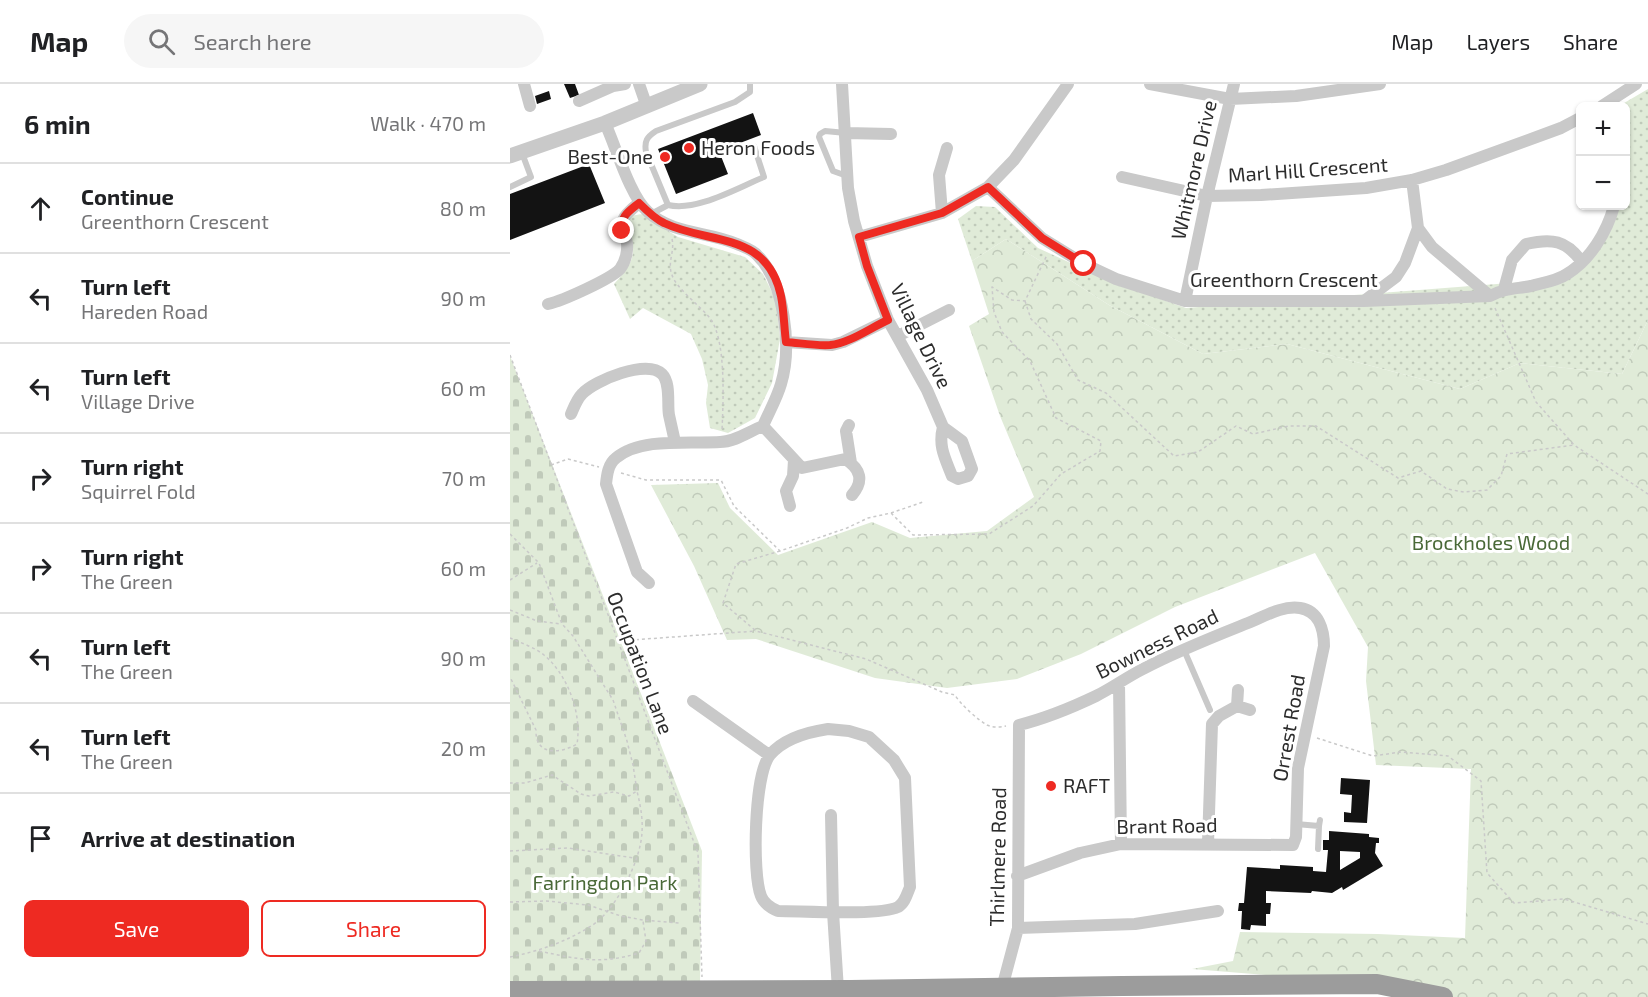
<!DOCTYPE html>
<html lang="en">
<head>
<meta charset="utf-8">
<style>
	body { margin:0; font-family:"Exo 2",sans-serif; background:#f6f6f6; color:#202124 }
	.controls { position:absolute; right:18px; top:18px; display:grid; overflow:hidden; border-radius:9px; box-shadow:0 2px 4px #0004 }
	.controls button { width:54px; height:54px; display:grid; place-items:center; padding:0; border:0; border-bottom:2px solid #e0e0e0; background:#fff; color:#202124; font:30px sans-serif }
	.stop { position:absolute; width:18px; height:18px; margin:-14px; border:4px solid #ee2a22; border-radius:50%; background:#fff }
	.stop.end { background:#ee2a22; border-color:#fff; box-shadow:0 2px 6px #0008 }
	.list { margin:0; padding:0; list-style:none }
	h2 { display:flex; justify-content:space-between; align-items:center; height:78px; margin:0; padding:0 24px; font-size:26px }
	h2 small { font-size:20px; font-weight:400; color:#757577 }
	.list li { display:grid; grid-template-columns:39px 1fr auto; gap:18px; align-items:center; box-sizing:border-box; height:90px; padding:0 24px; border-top:2px solid #e0e0e0 }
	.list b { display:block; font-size:22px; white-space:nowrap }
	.list p { margin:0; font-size:20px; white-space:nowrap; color:#757577 }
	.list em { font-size:20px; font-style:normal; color:#757577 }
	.actions { display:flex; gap:12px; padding:18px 24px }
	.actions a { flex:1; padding:14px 0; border:2px solid #ee2a22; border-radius:9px; text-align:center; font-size:21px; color:#ee2a22 }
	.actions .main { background:#ee2a22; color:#fff }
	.icon { flex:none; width:33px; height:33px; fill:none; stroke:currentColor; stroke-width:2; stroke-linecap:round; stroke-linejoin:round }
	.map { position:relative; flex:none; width:1138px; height:913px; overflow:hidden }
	header { display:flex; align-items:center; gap:36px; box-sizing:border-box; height:84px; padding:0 30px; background:#fff; border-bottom:2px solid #e0e0e0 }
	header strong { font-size:28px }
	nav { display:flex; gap:33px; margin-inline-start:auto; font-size:21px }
	.search { width:420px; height:54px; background:#f6f6f6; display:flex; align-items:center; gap:15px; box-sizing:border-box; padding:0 21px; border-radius:33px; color:#757577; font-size:22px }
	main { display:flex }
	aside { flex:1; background:#fff }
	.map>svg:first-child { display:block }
</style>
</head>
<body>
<header>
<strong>Map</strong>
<div class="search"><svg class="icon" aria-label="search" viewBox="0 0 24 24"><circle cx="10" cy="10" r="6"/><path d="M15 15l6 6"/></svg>Search here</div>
<nav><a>Map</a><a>Layers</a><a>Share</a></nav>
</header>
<main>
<aside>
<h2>6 min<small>Walk · 470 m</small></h2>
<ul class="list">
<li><svg class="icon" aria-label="ahead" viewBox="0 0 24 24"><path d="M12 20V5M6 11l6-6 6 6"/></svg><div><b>Continue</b><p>Greenthorn Crescent</p></div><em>80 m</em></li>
<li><svg class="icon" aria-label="left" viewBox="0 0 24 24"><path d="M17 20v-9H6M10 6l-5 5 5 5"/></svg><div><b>Turn left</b><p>Hareden Road</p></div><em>90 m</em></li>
<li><svg class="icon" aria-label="left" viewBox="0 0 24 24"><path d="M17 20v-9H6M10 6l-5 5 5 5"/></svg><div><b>Turn left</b><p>Village Drive</p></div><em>60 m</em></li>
<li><svg class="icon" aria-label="right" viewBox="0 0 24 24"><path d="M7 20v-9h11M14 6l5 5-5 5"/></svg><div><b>Turn right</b><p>Squirrel Fold</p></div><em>70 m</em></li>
<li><svg class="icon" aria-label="right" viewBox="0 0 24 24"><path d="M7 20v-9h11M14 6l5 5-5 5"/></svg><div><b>Turn right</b><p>The Green</p></div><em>60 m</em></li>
<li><svg class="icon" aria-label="left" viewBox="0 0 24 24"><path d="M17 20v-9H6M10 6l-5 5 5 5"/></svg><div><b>Turn left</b><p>The Green</p></div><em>90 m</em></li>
<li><svg class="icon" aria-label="left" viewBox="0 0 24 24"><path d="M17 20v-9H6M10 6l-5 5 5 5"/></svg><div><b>Turn left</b><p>The Green</p></div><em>20 m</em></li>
<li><svg class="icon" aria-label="arrive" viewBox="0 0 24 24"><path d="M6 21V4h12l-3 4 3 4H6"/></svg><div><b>Arrive at destination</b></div></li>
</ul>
<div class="actions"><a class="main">Save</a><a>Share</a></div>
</aside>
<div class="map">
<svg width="1138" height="913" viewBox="0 0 1138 913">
	<defs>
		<pattern id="grass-dots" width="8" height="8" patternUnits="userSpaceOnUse" patternTransform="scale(1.5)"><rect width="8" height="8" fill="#e0ebd8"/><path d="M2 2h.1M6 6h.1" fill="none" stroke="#c0caba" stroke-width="1.8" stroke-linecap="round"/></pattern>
		<pattern id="forest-crowns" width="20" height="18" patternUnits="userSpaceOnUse" patternTransform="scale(1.5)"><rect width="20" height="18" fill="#e0ebd8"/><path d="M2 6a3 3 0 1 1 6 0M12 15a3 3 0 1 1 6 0" fill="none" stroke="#c0caba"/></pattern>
		<pattern id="cemetery-stones" width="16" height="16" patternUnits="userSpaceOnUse" patternTransform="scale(1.5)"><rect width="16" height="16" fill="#e0ebd8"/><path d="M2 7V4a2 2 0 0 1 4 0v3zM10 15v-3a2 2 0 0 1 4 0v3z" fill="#c0caba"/></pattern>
	</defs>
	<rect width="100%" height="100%" fill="#fff"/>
	<path fill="url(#grass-dots)" d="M1138 5V236L1112 290 1010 279 950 305 777 260 693 270 599 221 496 155 462 177 448 135 466 122 485 123 528 164 602 198 676 224 1038 196 1074 184 1110 122H1116V22H1109Z
		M133 130 150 142 168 153 235 173 253 190 266 216 270 255 262 299 245 334 218 349 200 344 196 319 198 301 192 275 181 250 133 224 120 235 104 200C119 184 131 169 116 149L119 132Z"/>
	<path fill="url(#forest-crowns)" d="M496 155 599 221 693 270 777 260 950 305 1010 279 1112 290 1138 236V913H929L867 900 682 885 723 877 730 848 868 850 955 854 961 685 866 681 856 597 858 563 805 469 665 523 571 570 507 595 437 604 365 594 246 555 217 556 184 482 141 401 208 399 220 424 268 471 362 438 400 454 477 447 524 413 490 332 459 242 479 230 462 177Z"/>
	<path fill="url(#cemetery-stones)" d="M0 272 192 767 190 899H0Z"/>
	<path fill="#131313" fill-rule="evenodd" d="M54 0H65L69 11 60 14Z
		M39 7 41 15 27 20 25 12Z
		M243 29 251 51 209 67 218 90 166 110 148 65Z
		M79 80 95 119 0 156V110Z
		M831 694 860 696 857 739 834 738V728L841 729 842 711 830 710Z
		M819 747 859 750V753L869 754V759H866L865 769 873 782 833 806 832 803 822 809 802 807 801 809 756 807V819H761L760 830H756V842L741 841 740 846 731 845 732 827H728L729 819H734L737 783 770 785V781L803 783V787L816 788 818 766H813V756H819ZM830 767 850 768V774L830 786Z"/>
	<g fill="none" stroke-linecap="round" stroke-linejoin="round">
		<path stroke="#c9c9c9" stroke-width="1.5" stroke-dasharray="3 3" stroke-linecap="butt" d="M162 155C165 168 157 178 162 191 166 204 189 221 199 233 217 254 213 320 212 347
			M515 217 521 235 547 260 568 296 596 309 664 372 688 368 726 342 743 350 779 342H806L888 394 911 387 937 405 954 408 977 406 991 392 997 370 1064 361
			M985 224 1026 318 1064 361 1138 410
			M0 271 188 769 192 893
			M41 381 58 375 89 383
			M111 389 136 396H211L224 422 270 467 337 444 358 434 381 429 413 418
			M381 429 403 451 479 450 523 422 551 390 590 367 591 357 546 334 520 277 492 248 484 228 482 203 502 216 515 217 537 171
			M0 450 29 479 52 540 63 552 103 616 117 657 123 681 127 707 119 712 104 708 79 712 71 710 42 691 15 699H0
			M270 467 226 480 213 519 246 547 356 575 432 608 445 611C450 620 468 636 477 641 483 644 490 643 496 642
			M0 496 27 479
			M0 526 27 537 51 540
			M0 554C11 559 24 563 34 571 58 591 72 630 67 660 50 670 25 672 26 646L0 593
			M108 557 246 547
			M807 654 863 672 891 668 938 672 971 697 977 789 1004 819 1054 815 1138 840
			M0 767 58 764 124 774
			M0 818 36 817 78 821 111 832 133 836 170 839
			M29 867C67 875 90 881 129 869L136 857 133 837
			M0 873C29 867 56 858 81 842 106 827 131 776 132 748 133 733 130 720 127 707"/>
		<path stroke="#c9c9c9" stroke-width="6" d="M336 49 315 47 310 50 309 53 323 87 337 92
			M0 103 21 93 12 69
			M158 121C186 128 227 104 254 93L244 62
			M141 130 158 121 136 68C134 57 137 53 146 47L225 18 240 8V0
			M674 566 700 626
			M786 740 809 742 810 736
			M808 765 809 742"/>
		<path stroke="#c9c9c9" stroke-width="12" d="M14 0 20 22
			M129 0 137 23
			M332 0 338 104 344 137 357 182 378 236 417 306 433 343 452 357 462 385 458 392 448 395 442 392C435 374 428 362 433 343
			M640 0 720 15 786 12 870 0
			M69 17 103 2 115 0
			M1092 22 1126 0
			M95 39C106 63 120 112 138 128 164 151 198 147 227 160 234 163 243 166 247 171 275 198 282 264 271 300 267 314 259 328 253 342 240 347 225 358 210 358 180 360 131 353 106 374 98 380 97 391 96 400L127 488 139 499
			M336 49 381 50
			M612 93 697 112 751 111 856 104 902 96 936 86 1051 44 1070 34
			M902 96 908 144 922 163 980 212
			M478 103 532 154 574 180 606 195 675 217H854L980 212C995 204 1005 205 1021 202 1032 199 1047 197 1057 190 1080 176 1097 148 1104 122
			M432 129 429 91 437 64
			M349 153 432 129 478 103 504 76 558 0
			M994 205 1002 176 1016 160C1042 154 1056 156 1072 178
			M675 217 697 112 724 0
			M854 217 886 193 895 179 908 144
			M38 220C52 217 101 195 110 185 113 181 115 176 116 172 123 143 95 146 129 119
			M388 252 439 226
			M276 258 322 261 333 258 378 236
			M61 330C64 323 67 315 72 310 85 296 137 275 152 290 161 299 157 320 159 331 161 340 163 349 165 358
			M339 341 336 347 341 379
			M253 342 292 384 335 375C351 385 354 397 342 411
			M280 422 276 407 283 392 284 376
			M609 599 611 760
			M183 617 259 671
			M727 622 740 626
			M318 645 339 647 359 653 384 676 395 694 400 803C397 810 395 819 388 823 370 832 292 827 268 827 261 824 254 820 251 812 242 790 244 690 260 671 274 654 298 648 318 645Z
			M321 731 323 828 328 906
			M698 759 702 640 709 632 727 622 728 606
			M508 844 625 840 708 827
			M492 904 508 844 509 641C533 635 563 623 586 612 602 604 617 593 633 585 667 567 703 553 738 539 753 533 773 521 790 524 809 527 814 546 814 562L788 684 786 753 783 761 611 760 570 769 507 792"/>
		<path stroke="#c9c9c9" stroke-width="15" d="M0 72 95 39 190 0"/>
		<path stroke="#9c9c9c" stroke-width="20" d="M0 907 340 906 612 902 867 900 933 913"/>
	</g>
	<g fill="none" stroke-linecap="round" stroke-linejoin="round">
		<path stroke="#ee2a22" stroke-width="8" d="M112 147C111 131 118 128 129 119 137 127 145 135 154 139 200 161 257 147 271 212 274 227 274 243 276 258 290 259 306 262 320 261 340 259 360 244 378 236L357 182 349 153 432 129 478 103 532 154 574 180"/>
	</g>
	<g fill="#ee2a22" stroke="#fff" stroke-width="2">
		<circle cx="179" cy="64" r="6"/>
		<circle cx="155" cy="73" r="6"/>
		<circle cx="541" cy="702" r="6"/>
	</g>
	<g text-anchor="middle" stroke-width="6" stroke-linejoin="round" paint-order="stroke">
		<g font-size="20" fill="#2c2c2c" stroke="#fff" text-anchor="start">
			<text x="191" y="71">Heron Foods</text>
			<text x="143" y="80" text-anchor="end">Best-One</text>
			<text x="553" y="709">RAFT</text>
		</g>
		<g font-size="20" fill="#2c2c2c" stroke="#fff">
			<text transform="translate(684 86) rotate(-77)" y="7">Whitmore Drive</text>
			<text transform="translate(798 86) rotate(-4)" y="7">Marl Hill Crescent</text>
			<text x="774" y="203">Greenthorn Crescent</text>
			<text transform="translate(411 252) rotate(64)" y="7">Village Drive</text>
			<text transform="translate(647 560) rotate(-26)" y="7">Bowness Road</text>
			<text transform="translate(130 579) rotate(69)" y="7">Occupation Lane</text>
			<text transform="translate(779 644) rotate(-80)" y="7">Orrest Road</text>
			<text transform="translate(657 742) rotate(-1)" y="7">Brant Road</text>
			<text transform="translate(488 773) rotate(-89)" y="7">Thirlmere Road</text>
		</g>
		<g font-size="20" fill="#496937" stroke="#fff">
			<text x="981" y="466">Brockholes Wood</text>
			<text x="95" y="806">Farringdon Park</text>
		</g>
	</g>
</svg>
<div class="controls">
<button>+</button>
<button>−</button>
</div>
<div class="stop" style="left:574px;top:180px"></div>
<div class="stop end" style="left:112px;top:147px"></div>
</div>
</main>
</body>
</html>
